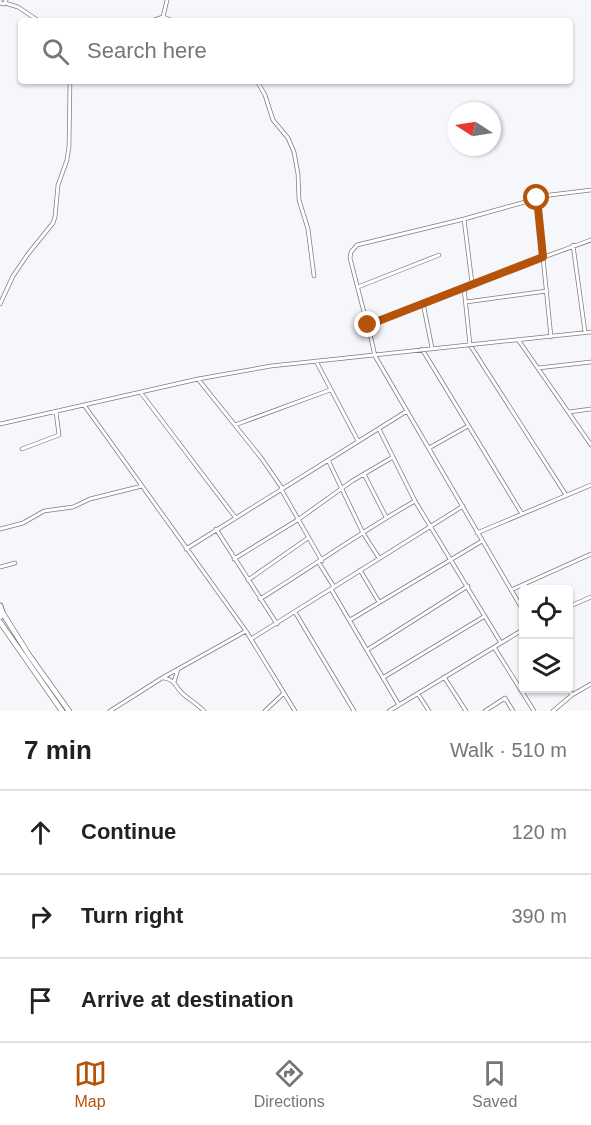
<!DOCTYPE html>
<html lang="en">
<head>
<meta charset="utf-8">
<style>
	body { margin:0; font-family:Arial,sans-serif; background:#f2f2f2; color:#222 }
	.controls { position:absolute; right:18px; bottom:18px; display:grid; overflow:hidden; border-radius:6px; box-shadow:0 2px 4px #0004 }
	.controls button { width:54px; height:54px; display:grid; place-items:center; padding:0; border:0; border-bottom:2px solid #e0e0e0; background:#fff; color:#222; font:30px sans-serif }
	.compass { position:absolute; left:447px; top:102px; width:54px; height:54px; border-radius:50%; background:#fff; box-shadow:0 2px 4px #0004; rotate:282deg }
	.stop { position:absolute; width:18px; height:18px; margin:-14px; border:4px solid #b45309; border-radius:50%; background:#fff }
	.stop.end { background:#b45309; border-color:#fff; box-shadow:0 2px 6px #0008 }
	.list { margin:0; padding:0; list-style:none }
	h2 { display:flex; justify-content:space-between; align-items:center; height:78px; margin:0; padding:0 24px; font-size:26px }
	h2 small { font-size:20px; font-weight:400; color:#767676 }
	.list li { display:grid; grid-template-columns:39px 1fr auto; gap:18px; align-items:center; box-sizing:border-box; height:84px; padding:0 24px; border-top:2px solid #e0e0e0 }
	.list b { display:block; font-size:22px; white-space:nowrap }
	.list em { font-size:20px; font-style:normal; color:#767676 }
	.icon { flex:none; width:33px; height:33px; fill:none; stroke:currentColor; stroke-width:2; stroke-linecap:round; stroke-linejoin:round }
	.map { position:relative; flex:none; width:591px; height:711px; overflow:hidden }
	.search { position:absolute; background:#fff; box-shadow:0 2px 4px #0004; left:18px; right:18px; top:18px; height:66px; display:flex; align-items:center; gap:15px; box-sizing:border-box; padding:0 21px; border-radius:6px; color:#767676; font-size:22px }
	.sheet { height:330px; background:#fff }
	nav { display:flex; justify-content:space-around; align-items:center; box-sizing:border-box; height:84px; border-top:2px solid #e0e0e0; background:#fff; font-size:16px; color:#767676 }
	nav a { display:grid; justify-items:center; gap:3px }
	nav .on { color:#b45309 }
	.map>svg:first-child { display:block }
</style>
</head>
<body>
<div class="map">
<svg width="591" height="711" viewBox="0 0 591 711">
	<rect width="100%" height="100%" fill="#f5f7fb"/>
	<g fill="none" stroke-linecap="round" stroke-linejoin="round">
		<defs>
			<path id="minor" d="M0 1V0
				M0 3 4 4 6 0
				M5 3 18 7 39 21
				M163 17 167 0
				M151 21 163 17 174 21
				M257 81 265 95 273 120 288 138 294 152 298 174 299 200 308 229 314 276
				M537 198 551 337
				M464 219 472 283
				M573 245 585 332
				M358 287 439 255
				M464 288 470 345 566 495
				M466 302 547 291
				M423 303 432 348
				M0 304 13 276 28 254 53 223 55 217 58 185 67 160 69 146 70 81
				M367 324 350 258 351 252 357 245 464 219 550 195 591 190
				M519 341 591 445
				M422 349 522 514
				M316 361 358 441
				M538 368 591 362
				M198 379 262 459 282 488
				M141 393 235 517
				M84 405 246 631 295 711
				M569 412 591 409
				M0 424 198 379 271 366 591 332
				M235 425 330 390
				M379 429 415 501 501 643
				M429 448 468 426
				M22 449 59 435 56 412
				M328 460 363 533 379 558
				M364 474 386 517
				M281 489 322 561
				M0 529 23 523 44 511 73 507 90 499 142 486
				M216 529 277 624
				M477 533 591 485
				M186 549 407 411
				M234 559 299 519 352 481 393 457
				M319 563 334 587
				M0 567 15 563
				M360 570 379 602
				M248 580 308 538
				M331 589 399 705
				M511 590 591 554
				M260 599C312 567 362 531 415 501
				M568 607 591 597
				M295 612 354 711
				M524 612 375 356 368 325 472 283 591 240
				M350 620 482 541
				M251 639 463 506
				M494 647 534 711
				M367 650 468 586
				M384 677 485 616
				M444 677 466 711
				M164 678C176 680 175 687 183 694 190 700 197 704 204 711
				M174 682 178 669
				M568 688 572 695
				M418 694 429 711
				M110 711 162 678 246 631
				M265 711 284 693
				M389 711 524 629
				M485 711 505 698 513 711
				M553 711 572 695 591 684"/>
			<path id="secondary" d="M2 612 29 655 69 711
				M0 622 62 711"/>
			<path id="primary" d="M0 606 2 612 0 617"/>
		</defs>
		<use href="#minor" stroke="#7c7e81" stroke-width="4.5"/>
		<use href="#secondary" stroke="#7c7e81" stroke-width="6"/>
		<use href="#primary" stroke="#7c7e81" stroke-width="7"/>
		<use href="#minor" stroke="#fff" stroke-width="3"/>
		<use href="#secondary" stroke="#fff" stroke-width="4.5"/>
		<use href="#primary" stroke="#fff" stroke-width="5"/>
	</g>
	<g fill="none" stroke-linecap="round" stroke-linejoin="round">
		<path stroke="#b45309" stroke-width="8" d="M368 325 543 257 537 198"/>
	</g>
</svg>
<div class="controls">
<button><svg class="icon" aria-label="locate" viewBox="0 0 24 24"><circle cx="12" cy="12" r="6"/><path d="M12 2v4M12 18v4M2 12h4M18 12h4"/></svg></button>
<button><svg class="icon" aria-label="layers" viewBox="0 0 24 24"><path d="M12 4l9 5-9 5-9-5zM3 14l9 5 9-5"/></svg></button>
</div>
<svg class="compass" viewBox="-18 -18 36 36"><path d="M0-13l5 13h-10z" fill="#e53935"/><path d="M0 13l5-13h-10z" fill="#767676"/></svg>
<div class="stop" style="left:537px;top:198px"></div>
<div class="stop end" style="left:368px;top:325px"></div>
<div class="search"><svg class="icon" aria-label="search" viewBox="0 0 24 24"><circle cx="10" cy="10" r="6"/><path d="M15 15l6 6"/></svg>Search here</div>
</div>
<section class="sheet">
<h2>7 min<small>Walk · 510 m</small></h2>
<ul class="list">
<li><svg class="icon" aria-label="ahead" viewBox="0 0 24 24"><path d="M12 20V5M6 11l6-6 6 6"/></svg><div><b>Continue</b></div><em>120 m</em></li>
<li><svg class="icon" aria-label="right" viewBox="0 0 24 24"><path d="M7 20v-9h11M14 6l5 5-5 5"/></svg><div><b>Turn right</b></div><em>390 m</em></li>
<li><svg class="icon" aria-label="arrive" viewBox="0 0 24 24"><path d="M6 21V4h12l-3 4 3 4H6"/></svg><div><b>Arrive at destination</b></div></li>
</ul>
</section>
<nav>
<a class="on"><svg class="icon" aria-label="map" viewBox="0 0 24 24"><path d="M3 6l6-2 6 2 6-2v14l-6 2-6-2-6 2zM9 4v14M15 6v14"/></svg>Map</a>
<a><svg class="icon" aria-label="directions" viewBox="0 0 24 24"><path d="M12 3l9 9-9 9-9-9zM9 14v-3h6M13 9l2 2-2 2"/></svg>Directions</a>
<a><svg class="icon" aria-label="saved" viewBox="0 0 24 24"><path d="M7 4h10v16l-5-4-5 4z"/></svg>Saved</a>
</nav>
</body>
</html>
